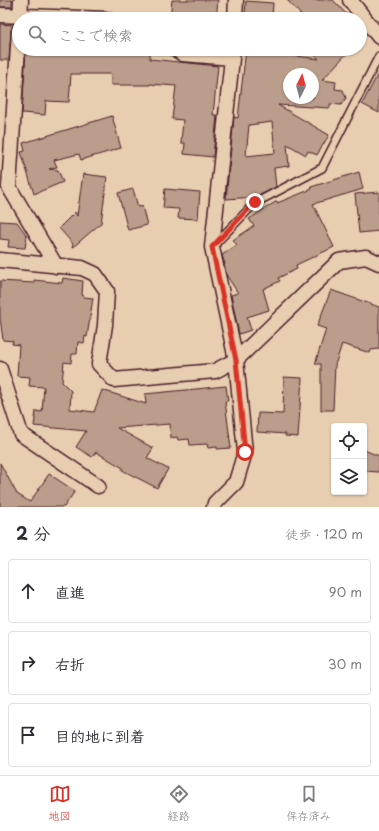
<!DOCTYPE html>
<html lang="ja">
<head>
<meta charset="utf-8">
<style>
	body { margin:0; font-family:"Playpen Sans","Klee One",sans-serif; background:#f7f7f7; color:#2b2b33 }
	.controls { position:absolute; right:12px; bottom:12px; display:grid; overflow:hidden; border-radius:4px; box-shadow:0 1px 3px #0004 }
	.controls button { width:36px; height:36px; display:grid; place-items:center; padding:0; border:0; border-bottom:1px solid #e1e1e2; background:#fff; color:#2b2b33; font:20px sans-serif }
	.compass { position:absolute; left:283px; top:68px; width:36px; height:36px; border-radius:50%; background:#fff; box-shadow:0 1px 3px #0004; rotate:6deg }
	.stop { position:absolute; width:12px; height:12px; margin:-9px; border:3px solid #d93025; border-radius:50%; background:#fff }
	.stop.end { background:#d93025; border-color:#fff; box-shadow:0 1px 4px #0008 }
	.list { margin:0; padding:0; list-style:none }
	h2 { display:flex; justify-content:space-between; align-items:center; height:52px; margin:0; padding:0 16px; font-size:17px }
	h2 small { font-size:13px; font-weight:400; color:#7c7c81 }
	.list li { display:grid; grid-template-columns:26px 1fr auto; gap:12px; align-items:center; box-sizing:border-box; height:64px; margin:0 8px 8px; padding:0 8px; border:1px solid #e1e1e2; border-radius:4px }
	.list b { display:block; font-size:15px; white-space:nowrap }
	.list em { font-size:13px; font-style:normal; color:#7c7c81 }
	.icon { flex:none; width:22px; height:22px; fill:none; stroke:currentColor; stroke-width:2; stroke-linecap:round; stroke-linejoin:round }
	.map { position:relative; flex:none; width:379px; height:507px; overflow:hidden }
	.search { position:absolute; background:#fff; box-shadow:0 1px 3px #0004; left:12px; right:12px; top:12px; height:44px; display:flex; align-items:center; gap:10px; box-sizing:border-box; padding:0 14px; border-radius:22px; color:#7c7c81; font-size:15px }
	.sheet { height:268px; background:#fff }
	nav { display:flex; justify-content:space-around; align-items:center; box-sizing:border-box; height:56px; border-top:1px solid #e1e1e2; background:#fff; font-size:11px; color:#7c7c81 }
	nav a { display:grid; justify-items:center; gap:2px }
	nav .on { color:#d93025 }
	.map>svg:first-child { display:block }
</style>
</head>
<body>
<div class="map">
<svg width="379" height="507" viewBox="0 0 379 507">
	<rect width="100%" height="100%" fill="#e8ceb0"/>
	<filter id="ink" filterUnits="userSpaceOnUse"><feTurbulence type="fractalNoise" baseFrequency=".025" numOctaves="2"/><feDisplacementMap in="SourceGraphic" scale="8" xChannelSelector="R" yChannelSelector="G"/><feConvolveMatrix kernelMatrix="1 2 1 2 8 2 1 2 1" color-interpolation-filters="sRGB"/></filter>
	<g filter="url(#ink)">
		<path fill="#bb9d8b" stroke="#4a1f2b" fill-rule="evenodd" d="M0 0H12V7H0Z
			M172 0H218L216 19H170Z
			M287 0H333L351 19H305Z
			M246 1 273 3 272 19 245 16Z
			M0 24 14 25 11 30 9 60H0Z
			M26 49H150V59L218 66 213 115H217L213 157 184 154 185 143H181L183 120 172 119 176 86 150 84V85H111V74H71L69 102 46 101 45 115 22 113Z
			M246 49 319 59 308 49H351L322 80 336 82 335 89 343 90 346 98 341 105 330 104V108L278 105 329 135 317 155 308 151 306 155 287 144 289 166 274 168 276 187 256 197 226 199 234 117 238 118ZM289 74H313V98H289ZM272 122 275 153 246 156 249 125Z
			M379 72V113L362 104Z
			M112 116 121 148 81 160 79 154 54 160 57 167 49 169 58 170 63 182 34 194 21 152 25 151 23 143Z
			M359 172 363 189 313 204 334 247 296 265 297 269 278 278 280 281 263 289 269 310 247 317 251 330 239 334 231 295 238 293 227 276 224 264H225L222 255 237 245 233 240 254 226 249 219 277 201V203L312 189 311 187Z
			M83 174 107 177 101 223 72 248 73 244 59 228 75 212 77 216Z
			M133 189 138 207 142 206 147 225 128 230 118 193Z
			M165 189 200 192 198 219 178 218 179 209 163 208Z
			M379 192V231L359 233 355 194Z
			M0 221 17 222 27 236 25 248 8 247 9 240 0 239Z
			M63 278 83 281 82 295 84 296V297L93 298 87 337 85 336 84 343 78 342 77 354H72L71 363 64 362 62 382 71 391 70 409 94 412 102 390 146 404 145 394 226 386 228 401H225L231 448 217 449V447L208 448 207 444 190 445 189 439 178 440 177 437 171 438 170 424 117 428 153 448 147 458 168 469 157 488 122 470 123 468 96 452 92 457 76 447 86 431 34 426 36 411 42 412 44 387 29 386 30 377 17 376 19 345 12 344 13 341 3 340 0 318V281L34 283V280L62 283Z
			M331 290 379 307V349L371 350 370 353 342 344 335 365 333 410H321V364H315L326 329 317 326Z
			M284 377 302 378 298 437 285 436 286 434 257 432 258 413 283 414Z
			M364 450 379 456V472L364 471Z
			M0 463 17 494 30 502 49 474 75 491 64 507H0Z"/>
		<g fill="none" stroke-linecap="round" stroke-linejoin="round">
			<defs>
				<path id="service" d="M213 246 255 203 322 168 379 56"/>
				<path id="minor" d="M350 0 379 37
					M0 15 107 19
					M20 19 21 0
					M235 19 236 0
					M19 31 9 187 56 266
					M175 49 183 54 232 58
					M233 49 212 247 236 360 339 261 366 257 379 263
					M0 260 82 268 95 274 107 291 105 325 99 364 114 380 215 371 236 360 245 452 236 482 215 503 214 507
					M0 369 21 434 98 486"/>
			</defs>
			<use href="#service" stroke="#4a1f2b" stroke-width="10"/>
			<use href="#minor" stroke="#4a1f2b" stroke-width="17"/>
			<use href="#service" stroke="#e8ceb0" stroke-width="7"/>
			<use href="#minor" stroke="#e8ceb0" stroke-width="14"/>
		</g>
	</g>
	<g fill="none" stroke-linecap="round" stroke-linejoin="round" filter="url(#ink)">
		<path stroke="#d93025" stroke-width="5" d="M245 452 236 360 212 247 255 202"/>
	</g>
</svg>
<div class="controls">
<button><svg class="icon" aria-label="locate" viewBox="0 0 24 24"><circle cx="12" cy="12" r="6"/><path d="M12 2v4M12 18v4M2 12h4M18 12h4"/></svg></button>
<button><svg class="icon" aria-label="layers" viewBox="0 0 24 24"><path d="M12 4l9 5-9 5-9-5zM3 14l9 5 9-5"/></svg></button>
</div>
<svg class="compass" viewBox="-18 -18 36 36"><path d="M0-13l5 13h-10z" fill="#e53935"/><path d="M0 13l5-13h-10z" fill="#7c7c81"/></svg>
<div class="stop" style="left:245px;top:452px"></div>
<div class="stop end" style="left:255px;top:202px"></div>
<div class="search"><svg class="icon" aria-label="search" viewBox="0 0 24 24"><circle cx="10" cy="10" r="6"/><path d="M15 15l6 6"/></svg>ここで検索</div>
</div>
<section class="sheet">
<h2>2 分<small>徒歩 · 120 m</small></h2>
<ul class="list">
<li><svg class="icon" aria-label="ahead" viewBox="0 0 24 24"><path d="M12 20V5M6 11l6-6 6 6"/></svg><div><b>直進</b></div><em>90 m</em></li>
<li><svg class="icon" aria-label="right" viewBox="0 0 24 24"><path d="M7 20v-9h11M14 6l5 5-5 5"/></svg><div><b>右折</b></div><em>30 m</em></li>
<li><svg class="icon" aria-label="arrive" viewBox="0 0 24 24"><path d="M6 21V4h12l-3 4 3 4H6"/></svg><div><b>目的地に到着</b></div></li>
</ul>
</section>
<nav>
<a class="on"><svg class="icon" aria-label="map" viewBox="0 0 24 24"><path d="M3 6l6-2 6 2 6-2v14l-6 2-6-2-6 2zM9 4v14M15 6v14"/></svg>地図</a>
<a><svg class="icon" aria-label="directions" viewBox="0 0 24 24"><path d="M12 3l9 9-9 9-9-9zM9 14v-3h6M13 9l2 2-2 2"/></svg>経路</a>
<a><svg class="icon" aria-label="saved" viewBox="0 0 24 24"><path d="M7 4h10v16l-5-4-5 4z"/></svg>保存済み</a>
</nav>
</body>
</html>
